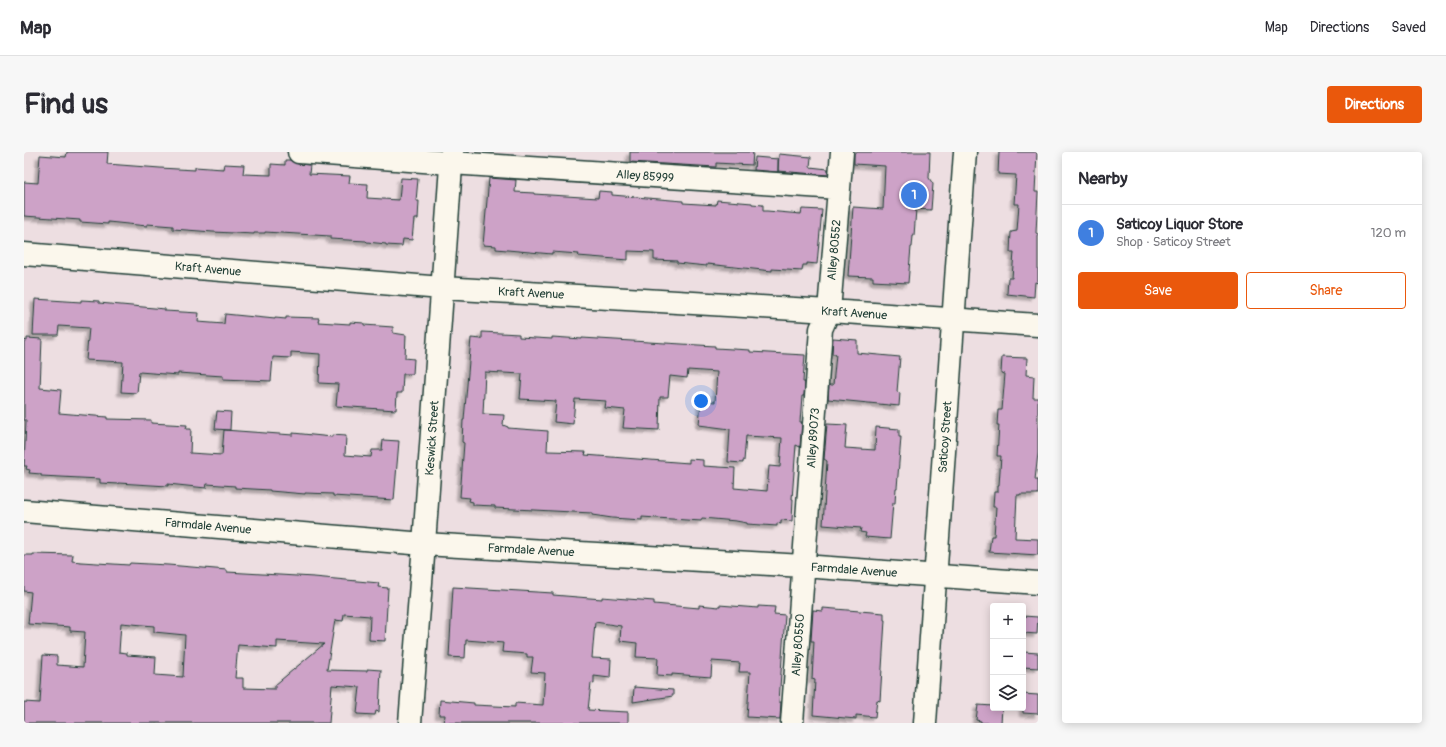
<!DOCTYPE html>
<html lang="en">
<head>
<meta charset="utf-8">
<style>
	body { margin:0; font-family:Pangolin,sans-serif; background:#f7f7f7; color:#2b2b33 }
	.controls { position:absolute; right:12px; bottom:12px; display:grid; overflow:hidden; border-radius:4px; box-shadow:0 2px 10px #0003 }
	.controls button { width:36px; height:36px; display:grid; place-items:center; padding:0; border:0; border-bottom:1px solid #e1e1e2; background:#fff; color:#2b2b33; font:20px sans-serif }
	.you { position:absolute; left:677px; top:249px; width:14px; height:14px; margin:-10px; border:3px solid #fff; border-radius:50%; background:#1a73e8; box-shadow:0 0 0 6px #1a73e833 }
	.badge { display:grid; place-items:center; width:26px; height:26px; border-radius:50%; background:#ea580c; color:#fff; font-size:13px; font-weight:700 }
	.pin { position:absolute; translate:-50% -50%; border:2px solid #fff; box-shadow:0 1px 4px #0006 }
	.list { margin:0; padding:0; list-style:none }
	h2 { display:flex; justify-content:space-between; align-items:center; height:52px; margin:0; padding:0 16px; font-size:17px }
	h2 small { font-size:13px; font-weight:400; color:#7c7c81 }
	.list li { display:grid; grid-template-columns:26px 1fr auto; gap:12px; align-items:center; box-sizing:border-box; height:56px; padding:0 16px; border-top:1px solid #e1e1e2 }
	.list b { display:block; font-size:15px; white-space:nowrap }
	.list p { margin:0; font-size:13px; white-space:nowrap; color:#7c7c81 }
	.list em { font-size:13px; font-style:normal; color:#7c7c81 }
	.actions { display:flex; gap:8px; padding:12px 16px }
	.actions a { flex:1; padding:9px 0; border:1px solid #ea580c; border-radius:4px; text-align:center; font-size:14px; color:#ea580c }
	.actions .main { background:#ea580c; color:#fff }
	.icon { flex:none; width:22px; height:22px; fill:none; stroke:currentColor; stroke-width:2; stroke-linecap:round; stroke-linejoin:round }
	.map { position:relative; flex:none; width:1014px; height:571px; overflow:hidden; border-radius:4px }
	header { display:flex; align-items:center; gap:24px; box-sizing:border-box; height:56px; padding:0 20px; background:#fff; border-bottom:1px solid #e1e1e2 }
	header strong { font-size:19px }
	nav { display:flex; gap:22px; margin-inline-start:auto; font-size:14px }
	.intro { display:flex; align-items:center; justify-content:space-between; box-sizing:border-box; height:96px; padding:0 24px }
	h1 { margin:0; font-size:28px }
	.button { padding:10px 18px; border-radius:4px; background:#ea580c; color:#fff; font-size:14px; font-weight:700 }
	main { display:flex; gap:24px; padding:0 24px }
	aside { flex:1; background:#fff; border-radius:4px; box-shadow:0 2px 10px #0003 }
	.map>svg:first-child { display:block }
</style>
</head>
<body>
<header>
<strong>Map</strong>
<nav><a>Map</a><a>Directions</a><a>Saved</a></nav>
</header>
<div class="intro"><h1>Find us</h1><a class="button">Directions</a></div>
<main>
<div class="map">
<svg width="1014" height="571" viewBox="0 0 1014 571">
	<defs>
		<filter id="shadow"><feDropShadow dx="-3.5" dy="3.5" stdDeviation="1" flood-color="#0004"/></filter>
	</defs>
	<rect width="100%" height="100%" fill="#eddee1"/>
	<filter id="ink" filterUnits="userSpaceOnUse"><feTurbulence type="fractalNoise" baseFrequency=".025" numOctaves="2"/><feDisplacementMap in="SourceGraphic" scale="8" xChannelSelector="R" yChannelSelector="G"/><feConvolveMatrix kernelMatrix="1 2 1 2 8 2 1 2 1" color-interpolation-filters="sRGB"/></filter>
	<g filter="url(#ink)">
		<path fill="#cda2c7" stroke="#1f3d34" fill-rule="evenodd" filter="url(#shadow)" d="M43 0H84L83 12 136 16 171 18V15L199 17 200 12 220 13 219 22 247 23V12L261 13V8H266L274 12 286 13 285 22 326 24 325 31 344 32 343 46 375 48 377 26 394 27 392 49H395L394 67H390L388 88 379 87 378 94 362 93V92L343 90 342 89 306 87V84L241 80V81H230V82L189 80 149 77V74L123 72V74L84 70V72L56 70V68L0 64V30L14 31 16 3 42 5Z
			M606 0H729L728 13 692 11V15L606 10Z
			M830 0H906L905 26 909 32 907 58 892 57 890 84H889L888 95H887L884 131 849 129V125L824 124 829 55 859 57 861 14 830 12Z
			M975 0H1013L1011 40H1014L1012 81 1014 82V131L1011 130 1010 145 983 142 984 126H988L990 100H986L987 80 993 79 995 52H990L992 23 974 22Z
			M755 2 787 5 786 15 804 17V23L754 19Z
			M731 5 754 7V20L730 18Z
			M465 26 492 28 491 40 510 41V42L574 46 575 39 588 40V43L659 49V51L692 53 693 48 728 51V52L739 53V59H743L777 62 778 57 798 58 793 112 783 111V113H779L778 119 748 117V119L683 112V114L653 111V109L630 108V100L604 99V108L554 104 555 102 528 100V102L472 97V94L459 93Z
			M11 147 57 150V148L75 149V151L141 157V159L175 161 174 170 200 172 201 162 251 167V166L262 167V165L295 166 294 170 326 172V170L340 171V173L369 175V181L382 183 381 206 390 207 389 222H379L378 241H373L372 258 312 254 314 232 295 231 296 202 267 200V206L249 205 247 229 199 227V224L154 221V223L115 220 113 241 97 240 99 210 62 208 65 176 35 174 34 183H9Z
			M458 180 495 182V185L528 187V185L558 187V186L691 194V196L726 198V200L781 203 779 230H781L780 244H778L776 270H778L776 295 772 293 768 347H769L768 369 757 368V372L753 371V374L723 372V371L712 369 678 366 677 369 618 365V368L588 366 568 363V361L471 356V354L449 353V350L445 349 446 346 436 345 440 291 438 290 439 268H440L447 186 458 187ZM664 218 693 220 691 250 677 249 675 273 706 277 704 310 719 311V309H720L722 284 758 286 756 315 745 314 743 339 710 336 711 316 679 314V308L665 307V311L561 303 562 300 523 299 524 279 484 276V275L479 273 480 263 459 262 461 220 498 222 496 247 532 249 530 270 549 272 551 247 582 249 581 256 601 258 599 276 635 278 636 245H644L646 224 663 226Z
			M3 186 18 187 16 236 37 238 35 261 83 265V267L127 268V271L163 273 162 277H167L166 301 198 303 200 278 269 283V281L308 285V283L322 284 321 303 347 305 348 298H358L359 288 375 289 370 348 309 344V342L281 341V342L246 339V338L211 336V334L183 332 182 336 144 332V334L94 331V332L76 331V327L17 324V322L5 321 6 318 2 317 3 314H0L2 268H0V188L3 189Z
			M809 186 833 188V201L876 205 873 240 876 241 875 254 804 247 805 233H809L812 202H808Z
			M978 205 1003 206 1002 223 1010 224 1009 246H1014V301L1011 328H1014V342H996V343H993L991 386 1014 387V403L965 400 967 384H970L972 355H969L970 340H974V333H975L977 304H973L975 273H973L974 258H978L981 222 977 221Z
			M193 259 207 260 206 278 191 277Z
			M803 272 823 273 821 296 851 298 852 275 875 277V285H877L873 336H872L871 351H869L866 387 841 385 842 381 836 380 837 376 799 373 803 309 800 307Z
			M9 402 49 403 48 409 57 410 105 413 106 411 144 413 203 418V420L290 425 355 431 354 435 364 436 361 489 345 488 346 464 320 462 319 469 311 468 303 518 343 519V517L357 518 355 560 352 559 351 563 333 562 336 535 308 533 305 571H0V550L16 551 19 503 33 504V513L59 515 61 480 46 479V475L4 472 7 440 0 439V403H9ZM97 471 130 474V480L161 483 159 525 131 523 132 505 103 503V501L95 500ZM253 489 300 492 251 533V537L219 536V526H211L214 493 253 496Z
			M429 435 529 441V443L578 447V445L590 446 630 449V452L675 456V453L695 455V453L734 456V454L751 455 750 462 761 463 755 550H757L756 567 723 565 726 520H715L716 511 688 509 687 525 648 522V524L633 523 634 506 612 505 613 491 596 489 597 474 571 470 568 506 587 507 586 526 570 524V532L567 531 564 558 604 560V571H420L421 563H415L416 548 450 551V553L491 555V551L519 553 521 521 507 520 509 505H503V502L478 500 479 491 442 488 441 506 425 505Z
			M799 456 860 461V468H861L856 549 853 548 851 565 832 563V567L789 563 791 528 788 527 790 489H787L789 458 799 459Z
			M999 464 1014 465 1013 482 999 481Z
			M1000 500 1014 501V516L999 515Z
			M610 535 649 538V544L609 550Z
			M999 542 1014 543V562L999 561Z
			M954 553 969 554V556H978L977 571H957V569L952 568Z"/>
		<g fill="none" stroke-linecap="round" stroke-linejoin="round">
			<defs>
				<path id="minor" d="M275 0 427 11 815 36
					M0 102 418 136 805 159 1014 173
					M0 359 400 392 779 414 1014 431
					M386 571 400 392 428 0
					M768 571 797 177 805 159 818 0"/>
				<path id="major" d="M901 571 941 0"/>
			</defs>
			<use href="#minor" stroke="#1f3d34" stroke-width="25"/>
			<use href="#major" stroke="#1f3d34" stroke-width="25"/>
			<use href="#minor" stroke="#fbf7ec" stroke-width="22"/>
			<use href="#major" stroke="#fbf7ec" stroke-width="22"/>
		</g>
	</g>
	<g text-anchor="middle" stroke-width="3" stroke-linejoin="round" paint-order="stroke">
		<g font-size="12" fill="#1f3d34" stroke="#fbf7ec">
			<text transform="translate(621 24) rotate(4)" y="4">Alley 85999</text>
			<text transform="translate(810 98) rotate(-85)" y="4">Alley 80552</text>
			<text transform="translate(184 117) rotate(5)" y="4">Kraft Avenue</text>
			<text transform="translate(507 141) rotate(3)" y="4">Kraft Avenue</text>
			<text transform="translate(830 161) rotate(4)" y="4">Kraft Avenue</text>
			<text transform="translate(921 285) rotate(-86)" y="4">Saticoy Street</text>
			<text transform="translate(408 286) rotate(-86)" y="4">Keswick Street</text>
			<text transform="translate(789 286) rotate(-86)" y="4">Alley 89073</text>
			<text transform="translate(184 374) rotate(5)" y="4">Farmdale Avenue</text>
			<text transform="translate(507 398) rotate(3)" y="4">Farmdale Avenue</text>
			<text transform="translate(830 418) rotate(4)" y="4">Farmdale Avenue</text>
			<text transform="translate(774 493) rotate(-86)" y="4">Alley 80550</text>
		</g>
	</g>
</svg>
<div class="controls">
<button>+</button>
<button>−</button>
<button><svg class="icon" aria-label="layers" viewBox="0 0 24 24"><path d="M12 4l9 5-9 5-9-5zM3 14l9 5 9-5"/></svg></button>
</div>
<div class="you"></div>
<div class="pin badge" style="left:890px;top:43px;background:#3f7fe0">1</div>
</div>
<aside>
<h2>Nearby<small></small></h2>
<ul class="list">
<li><span class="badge" style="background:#3f7fe0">1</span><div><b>Saticoy Liquor Store</b><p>Shop · Saticoy Street</p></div><em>120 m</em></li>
</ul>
<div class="actions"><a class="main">Save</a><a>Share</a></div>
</aside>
</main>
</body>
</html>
